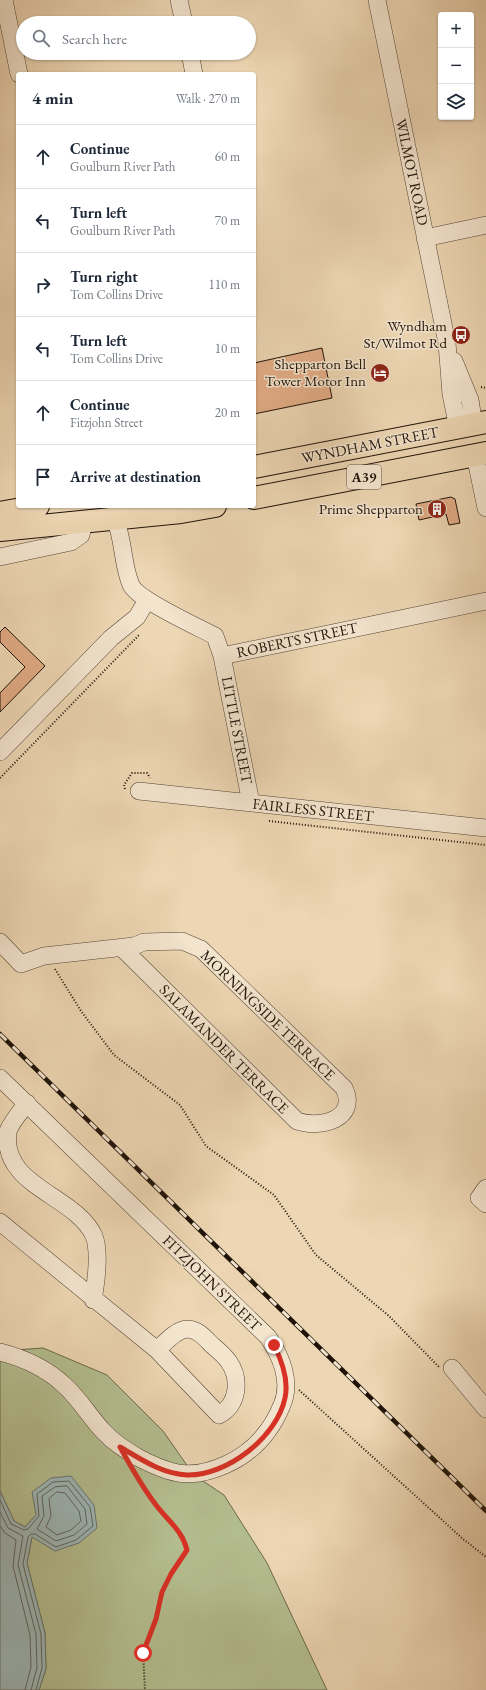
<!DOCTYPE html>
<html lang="en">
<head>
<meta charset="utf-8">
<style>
	body { margin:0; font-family:"EB Garamond",serif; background:#f6f6f7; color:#1f2937 }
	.controls { position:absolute; right:12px; top:12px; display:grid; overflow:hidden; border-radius:4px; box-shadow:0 1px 3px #0004 }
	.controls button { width:36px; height:36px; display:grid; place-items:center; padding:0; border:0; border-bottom:1px solid #e0e1e3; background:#fff; color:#1f2937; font:20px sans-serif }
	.stop { position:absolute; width:12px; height:12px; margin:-9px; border:3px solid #d93025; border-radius:50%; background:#fff }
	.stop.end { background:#d93025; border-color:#fff; box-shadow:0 1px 4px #0008 }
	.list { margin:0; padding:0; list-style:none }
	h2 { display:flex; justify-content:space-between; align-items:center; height:52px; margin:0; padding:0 16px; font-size:17px }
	h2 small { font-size:13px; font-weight:400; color:#747a83 }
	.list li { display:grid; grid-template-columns:26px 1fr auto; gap:12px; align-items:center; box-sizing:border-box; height:64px; padding:0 16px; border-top:1px solid #e0e1e3 }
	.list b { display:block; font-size:15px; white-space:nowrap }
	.list p { margin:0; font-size:13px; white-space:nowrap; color:#747a83 }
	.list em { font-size:13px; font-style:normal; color:#747a83 }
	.icon { flex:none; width:22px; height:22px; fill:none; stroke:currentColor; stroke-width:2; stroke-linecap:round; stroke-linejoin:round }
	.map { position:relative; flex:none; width:486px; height:1690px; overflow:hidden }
	.search { position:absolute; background:#fff; box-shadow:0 1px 3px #0004; left:16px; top:16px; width:240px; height:44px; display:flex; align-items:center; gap:10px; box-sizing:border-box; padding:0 14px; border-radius:22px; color:#747a83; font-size:15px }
	.panel { position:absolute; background:#fff; box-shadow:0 1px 3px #0004; left:16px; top:72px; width:240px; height:436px; border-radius:4px }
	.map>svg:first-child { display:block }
</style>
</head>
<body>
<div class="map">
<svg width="486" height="1690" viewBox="0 0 486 1690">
	<rect width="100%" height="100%" fill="#edd6b3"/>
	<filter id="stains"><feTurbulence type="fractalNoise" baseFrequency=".005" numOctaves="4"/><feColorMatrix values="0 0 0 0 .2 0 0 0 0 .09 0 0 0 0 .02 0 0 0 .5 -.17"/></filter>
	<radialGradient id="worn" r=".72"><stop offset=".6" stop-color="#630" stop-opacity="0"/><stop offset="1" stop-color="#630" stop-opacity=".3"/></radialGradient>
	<path fill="#b4be90" stroke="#6a684c" d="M43 1348 107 1375 163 1431 191 1471 203 1481 224 1495 267 1563 327 1690H39L46 1669 45 1633 27 1563 36 1515 25 1527 14 1521 0 1491V1351Z"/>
	<path fill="#9db7b7" stroke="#6b7571" d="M71 1476 94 1505 97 1528 79 1543 55 1551 32 1537 27 1563 45 1633 46 1669 39 1690H0V1491L14 1521 25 1527 36 1515 32 1492 51 1478Z"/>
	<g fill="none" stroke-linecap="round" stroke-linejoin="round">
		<path stroke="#5e6560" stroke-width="1" d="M67 1486 85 1509 87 1524 74 1535 56 1541 37 1529 44 1516 42 1496 55 1487Z
			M57 1492 65 1493 79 1511 81 1521 71 1530 57 1535 46 1527 51 1516 49 1499Z
			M0 1500 11 1524 24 1530 28 1529 39 1516 37 1494 53 1482 69 1481 90 1507 93 1526 76 1540 56 1547 35 1534H31L28 1537 23 1564 41 1634 42 1668 36 1690
			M0 1512 8 1528 23 1536 18 1565 36 1634 37 1668 31 1690
			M0 1526 5 1533 16 1540 13 1566 30 1635 31 1667 25 1690"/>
	</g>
	<path fill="#e1ab85" stroke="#1f1309" d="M322 348 332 398 254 414V363Z
		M451 497 455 499 460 523 449 525 446 514 419 520 416 504Z
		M5 627 45 666 0 712V693L25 667 0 642V632Z"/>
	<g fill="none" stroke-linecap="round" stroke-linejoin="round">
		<defs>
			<path id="minor" d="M4 0 19 74
				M179 0 184 23
				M377 0 447 343 451 394 458 428
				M190 53 194 74
				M425 238 486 225
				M454 361 470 400 474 425
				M475 455 486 508
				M115 519C124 540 122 564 131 585 138 600 198 627 215 636L222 656 486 601
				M0 557 71 542 81 535 84 521
				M222 656 251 803
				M0 752 111 638 137 617 147 600
				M139 791 486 828
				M0 942 21 964 44 956 134 946 144 942 182 941 201 949 344 1088C359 1119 320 1129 297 1121L121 947
				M0 1078 268 1337C281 1356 292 1382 282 1405 271 1432 252 1453 225 1465 191 1480 172 1475 139 1458 126 1450 114 1443 103 1431 89 1416 79 1398 64 1385 46 1368 23 1358 0 1352
				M27 1103C21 1111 12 1121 8 1131 0 1187 76 1195 94 1236 100 1251 96 1283 93 1300
				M486 1188 479 1198 486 1204
				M0 1222 157 1350 219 1415C238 1405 241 1380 229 1362 225 1356 218 1350 212 1345 205 1338 198 1329 187 1329 175 1330 165 1343 157 1350
				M452 1368 486 1409"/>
			<path id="highway" d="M254 467 486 422
				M254 498 486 453
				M0 513 38 506
				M0 530 181 512 215 506"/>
		</defs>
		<use href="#minor" stroke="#524434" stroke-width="18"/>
		<use href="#highway" stroke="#1f1309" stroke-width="24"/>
		<path stroke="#1f1309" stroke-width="2" stroke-dasharray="1 2" stroke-linecap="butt" d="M481 387 486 388
			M0 778 140 634
			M125 789 124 785 132 773H147L150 778
			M269 821 486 845
			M55 969 81 1011 114 1055 180 1105 206 1146 274 1195 316 1255 389 1316 439 1367
			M299 1390 463 1539 486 1557
			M134 1472 157 1505 184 1537 187 1550 171 1574 162 1593 156 1619 143 1653 145 1690"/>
		<use href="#minor" stroke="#f3e4ce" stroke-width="17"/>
		<use href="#highway" stroke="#edd6b3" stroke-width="22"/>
		<defs>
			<path id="rail" d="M0 1034 486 1511"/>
		</defs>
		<use href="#rail" stroke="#1f1309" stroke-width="4.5"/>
		<use href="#rail" stroke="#f3e4ce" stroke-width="3" stroke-dasharray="9" stroke-linecap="butt"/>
	</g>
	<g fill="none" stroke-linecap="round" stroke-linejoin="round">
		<path stroke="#d93025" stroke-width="5" d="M143 1653 156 1619 162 1592 171 1574 187 1550C182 1530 168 1521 156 1505 142 1487 131 1467 120 1447 141 1459 162 1474 187 1475 227 1476 277 1437 285 1398 289 1380 282 1361 274 1345"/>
	</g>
	<defs>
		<symbol id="bus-disc" viewBox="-11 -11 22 22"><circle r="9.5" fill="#8f2418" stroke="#f3e4ce"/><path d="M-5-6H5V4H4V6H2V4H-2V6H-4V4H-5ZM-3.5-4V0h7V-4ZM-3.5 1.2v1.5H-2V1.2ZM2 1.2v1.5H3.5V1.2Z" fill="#fff"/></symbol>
		<symbol id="hotel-disc" viewBox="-11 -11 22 22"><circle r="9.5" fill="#8f2418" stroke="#f3e4ce"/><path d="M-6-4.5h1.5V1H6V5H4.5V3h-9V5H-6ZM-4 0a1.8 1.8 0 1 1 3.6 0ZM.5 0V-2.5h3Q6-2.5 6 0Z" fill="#fff"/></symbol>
		<symbol id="building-disc" viewBox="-11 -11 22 22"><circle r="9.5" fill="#8f2418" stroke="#f3e4ce"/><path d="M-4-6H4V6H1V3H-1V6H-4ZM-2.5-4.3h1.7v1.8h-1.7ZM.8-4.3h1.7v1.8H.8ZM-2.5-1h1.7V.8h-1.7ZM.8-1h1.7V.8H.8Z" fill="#fff"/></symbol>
	</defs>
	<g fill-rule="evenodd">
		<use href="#bus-disc" x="450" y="324" width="22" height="22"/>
		<use href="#hotel-disc" x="369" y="362" width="22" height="22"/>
		<use href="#building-disc" x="426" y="498" width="22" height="22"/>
	</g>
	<g text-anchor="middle" stroke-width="3" stroke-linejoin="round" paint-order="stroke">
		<rect fill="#f3e4ce" stroke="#5f5244" stroke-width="1" x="347" y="465" width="34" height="24" rx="3"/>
		<g font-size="14" font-weight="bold" fill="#1f1309">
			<text x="364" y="482">A39</text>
		</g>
		<g font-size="15" fill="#1f1309" stroke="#f3e4ce">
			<text transform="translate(412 172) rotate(78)" y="5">WILMOT ROAD</text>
			<text transform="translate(370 445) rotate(-11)" y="5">WYNDHAM STREET</text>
			<text transform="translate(297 640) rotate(-12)" y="5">ROBERTS STREET</text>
			<text transform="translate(237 730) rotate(79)" y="5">LITTLE STREET</text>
			<text transform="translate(313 810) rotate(6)" y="5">FAIRLESS STREET</text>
			<text transform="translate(268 1015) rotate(44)" y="5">MORNINGSIDE TERRACE</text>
			<text transform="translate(224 1049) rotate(45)" y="5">SALAMANDER TERRACE</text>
			<text transform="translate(212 1283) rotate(44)" y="5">FITZJOHN STREET</text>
		</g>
		<g font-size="15" fill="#1f1309" stroke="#f3e4ce" text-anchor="end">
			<text x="447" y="331">Wyndham<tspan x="447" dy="17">St/Wilmot Rd</tspan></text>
			<text x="366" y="369">Shepparton Bell<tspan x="366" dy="17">Tower Motor Inn</tspan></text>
			<text x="423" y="514">Prime Shepparton</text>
		</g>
	</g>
	<rect width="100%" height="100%" filter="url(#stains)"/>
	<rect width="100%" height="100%" fill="url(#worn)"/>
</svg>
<div class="controls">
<button>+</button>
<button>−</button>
<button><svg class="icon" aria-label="layers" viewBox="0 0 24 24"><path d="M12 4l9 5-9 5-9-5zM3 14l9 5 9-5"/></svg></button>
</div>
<div class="stop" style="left:143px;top:1653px"></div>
<div class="stop end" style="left:274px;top:1345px"></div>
<div class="search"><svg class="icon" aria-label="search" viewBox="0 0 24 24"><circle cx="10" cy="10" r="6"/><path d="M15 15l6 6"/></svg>Search here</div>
<section class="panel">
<h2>4 min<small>Walk · 270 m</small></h2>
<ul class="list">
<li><svg class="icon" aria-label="ahead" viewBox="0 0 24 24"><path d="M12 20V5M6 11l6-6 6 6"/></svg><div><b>Continue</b><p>Goulburn River Path</p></div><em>60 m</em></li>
<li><svg class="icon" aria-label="left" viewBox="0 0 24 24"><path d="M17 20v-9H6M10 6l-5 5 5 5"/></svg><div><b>Turn left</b><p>Goulburn River Path</p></div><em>70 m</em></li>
<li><svg class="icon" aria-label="right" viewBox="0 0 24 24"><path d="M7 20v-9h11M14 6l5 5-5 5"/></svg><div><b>Turn right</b><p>Tom Collins Drive</p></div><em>110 m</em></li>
<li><svg class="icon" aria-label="left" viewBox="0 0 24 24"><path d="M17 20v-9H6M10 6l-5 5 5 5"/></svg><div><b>Turn left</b><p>Tom Collins Drive</p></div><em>10 m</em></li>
<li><svg class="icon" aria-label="ahead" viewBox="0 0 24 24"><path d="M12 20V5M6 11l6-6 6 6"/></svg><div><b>Continue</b><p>Fitzjohn Street</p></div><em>20 m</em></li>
<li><svg class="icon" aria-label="arrive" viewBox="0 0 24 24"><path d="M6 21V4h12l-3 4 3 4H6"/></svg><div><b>Arrive at destination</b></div></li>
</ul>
</section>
</div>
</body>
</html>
